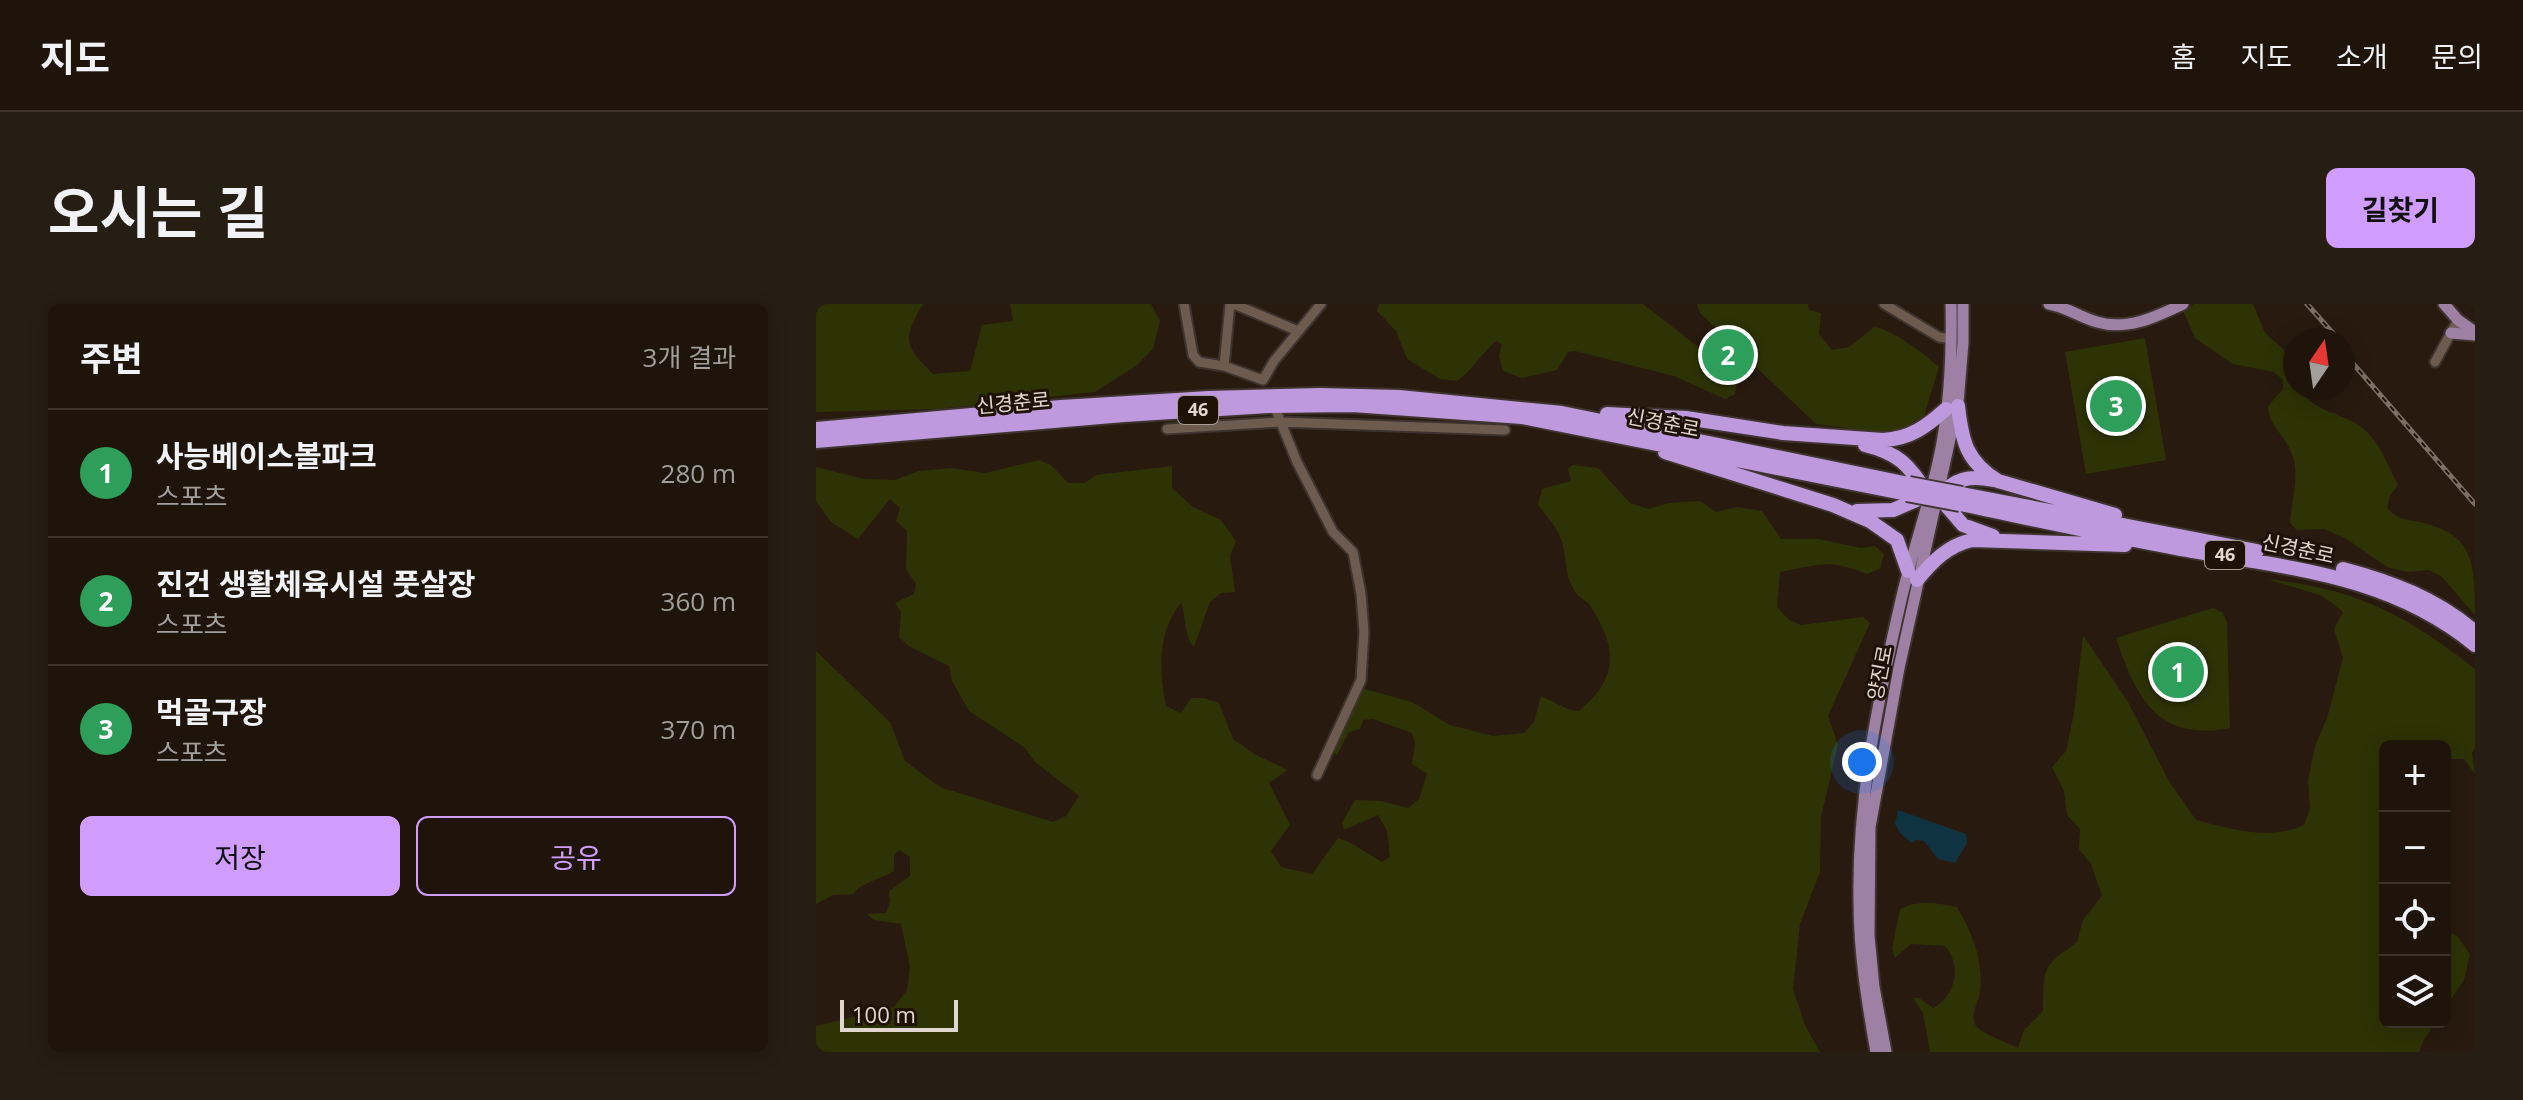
<!DOCTYPE html>
<html lang="ko">
<head>
<meta charset="utf-8">
<style>
	body { margin:0; font-family:"Open Sans","Noto Sans KR",sans-serif; background:#261d13; color:#f1f3f6 }
	.controls { position:absolute; right:24px; bottom:24px; display:grid; overflow:hidden; border-radius:12px; box-shadow:0 4px 20px #0003 }
	.controls button { width:72px; height:72px; display:grid; place-items:center; padding:0; border:0; border-bottom:2px solid #3c332b; background:#1e140a; color:#f1f3f6; font:40px sans-serif }
	.compass { position:absolute; left:1467px; top:24px; width:72px; height:72px; border-radius:50%; background:#1e140a; box-shadow:0 4px 20px #0003; rotate:13deg }
	.scale { position:absolute; left:24px; bottom:20px; width:118px; box-sizing:border-box; padding-left:8px; border:4px solid #e1d7cf; border-top:0; font-size:22px; line-height:28px; white-space:nowrap; color:#e1d7cf; -webkit-text-stroke:6px #1e1106; paint-order:stroke }
	.you { position:absolute; left:1046px; top:458px; width:28px; height:28px; margin:-20px; border:6px solid #fff; border-radius:50%; background:#1a73e8; box-shadow:0 0 0 12px #1a73e833 }
	.badge { display:grid; place-items:center; width:52px; height:52px; border-radius:50%; background:#d09dfe; color:#fff; font-size:26px; font-weight:700 }
	.pin { position:absolute; translate:-50% -50%; border:4px solid #fff; box-shadow:0 2px 8px #0006 }
	.list { margin:0; padding:0; list-style:none }
	h2 { display:flex; justify-content:space-between; align-items:center; height:104px; margin:0; padding:0 32px; font-size:34px }
	h2 small { font-size:26px; font-weight:400; color:#a19e9c }
	.list li { display:grid; grid-template-columns:52px 1fr auto; gap:24px; align-items:center; box-sizing:border-box; height:128px; padding:0 32px; border-top:2px solid #3c332b }
	.list b { display:block; font-size:30px; white-space:nowrap }
	.list p { margin:0; font-size:26px; white-space:nowrap; color:#a19e9c }
	.list em { font-size:26px; font-style:normal; color:#a19e9c }
	.actions { display:flex; gap:16px; padding:24px 32px }
	.actions a { flex:1; padding:18px 0; border:2px solid #d09dfe; border-radius:12px; text-align:center; font-size:28px; color:#d09dfe }
	.actions .main { background:#d09dfe; color:#111 }
	.icon { flex:none; width:44px; height:44px; fill:none; stroke:currentColor; stroke-width:2; stroke-linecap:round; stroke-linejoin:round }
	.map { position:relative; flex:none; width:1659px; height:748px; overflow:hidden; border-radius:12px }
	header { display:flex; align-items:center; gap:48px; box-sizing:border-box; height:112px; padding:0 40px; background:#1e140a; border-bottom:2px solid #3c332b }
	header strong { font-size:38px }
	nav { display:flex; gap:44px; margin-inline-start:auto; font-size:28px }
	.intro { display:flex; align-items:center; justify-content:space-between; box-sizing:border-box; height:192px; padding:0 48px }
	h1 { margin:0; font-size:56px }
	.button { padding:20px 36px; border-radius:12px; background:#d09dfe; color:#111; font-size:28px; font-weight:700 }
	main { display:flex; gap:48px; padding:0 48px }
	aside { flex:1; background:#1e140a; border-radius:12px; box-shadow:0 4px 20px #0003 }
	.map>svg:first-child { display:block }
</style>
</head>
<body>
<header>
<strong>지도</strong>
<nav><a>홈</a><a>지도</a><a>소개</a><a>문의</a></nav>
</header>
<div class="intro"><h1>오시는 길</h1><a class="button">길찾기</a></div>
<main>
<aside>
<h2>주변<small>3개 결과</small></h2>
<ul class="list">
<li><span class="badge" style="background:#2e9e5b">1</span><div><b>사능베이스볼파크</b><p>스포츠</p></div><em>280 m</em></li>
<li><span class="badge" style="background:#2e9e5b">2</span><div><b>진건 생활체육시설 풋살장</b><p>스포츠</p></div><em>360 m</em></li>
<li><span class="badge" style="background:#2e9e5b">3</span><div><b>먹골구장</b><p>스포츠</p></div><em>370 m</em></li>
</ul>
<div class="actions"><a class="main">저장</a><a>공유</a></div>
</aside>
<div class="map">
<svg width="1659" height="748" viewBox="0 0 1659 748">
	<rect width="100%" height="100%" fill="#281a0e"/>
	<path fill="#2e3306" d="M0 0H107C86 36 88 41 117 70L154 67 166 21 197 17 194 0H335L344 17 337 45 321 61 279 88 121 105 0 108Z
		M563 0H827L881 42 921 79 919 90 909 95 858 72 759 47 752 48 741 66 706 74 687 67 683 52 686 40 680 37C665 50 657 66 641 77L624 75 591 55 580 27 561 7Z
		M881 0H992L993 6 1005 9 1003 30 1016 46 1033 43 1058 23C1078 26 1107 49 1123 63L1108 112 1076 130 1000 120 939 62 925 77 886 42 900 26 906 30 884 9Z
		M1378 0H1437L1449 29 1467 45 1479 74V84H1484C1494 107 1527 109 1545 123 1564 137 1571 161 1582 181L1574 192 1571 203C1577 213 1587 215 1598 217 1658 228 1659 257 1659 311L1625 272 1613 266 1592 268 1571 263 1529 234 1508 225 1481 226 1474 219C1475 197 1485 169 1475 148 1468 129 1453 123 1452 102L1467 85V76L1458 68 1417 60 1379 34 1367 7Z
		M1329 34 1350 156 1270 170 1249 48Z
		M223 156 235 161 252 179H269L280 171 356 162V184L377 203 405 216 420 237 414 252 419 288 405 289 394 298 378 343C367 331 371 315 365 299 341 328 343 367 350 402L365 409 375 394H388L403 399 417 435 438 450 472 466 453 479 474 521 455 547 465 563 496 570 522 534 535 539 566 558 574 553 571 527 562 511 528 526 526 519 539 496 565 497 592 504 603 495 611 470 596 460 599 440 596 429 557 415 547 416 544 425 533 428 521 451 509 442 533 390 545 384 596 398 634 421 677 432 708 429 718 418 725 392 754 406 763 407C802 375 802 345 775 303 771 296 762 294 758 286 748 269 751 255 746 238 742 224 730 211 722 201L726 185 755 177 752 165 757 161 782 164 814 199 832 205 853 199 884 197 900 208 921 203 946 207 965 235H1002L1045 244 1059 242 1068 250 1064 265 1051 270C1012 254 1003 261 964 268L961 303 973 316 985 321 1047 313 1054 319 1012 412 1022 441 1005 513 1004 568 984 620 977 685 989 721 1004 748H0V722L78 703 91 686 94 663 85 620 58 616 51 610 70 609 74 597 73 587 94 572V553L83 546 78 551V567C64 576 47 577 37 590L17 591 0 600V347L74 418 89 457 124 483 237 518 250 512 263 492 219 458 208 443 153 407 136 377 133 362 93 342 83 333 85 308 79 299 98 290 100 280 90 265 91 227 80 217 84 204 74 195 42 235 15 218 0 197V163L48 175 79 176 103 167 136 164 169 169Z
		M1451 275C1543 286 1587 309 1659 365V444L1656 449 1659 470 1648 455H1633L1629 442 1613 438 1608 442H1569V718H1620L1607 737 1603 748H1114L1107 709 1097 694H1103L1117 704C1140 693 1146 661 1129 642L1095 640 1079 654 1076 644 1084 605C1102 596 1122 599 1141 603 1156 628 1168 658 1164 688 1162 699 1152 715 1162 724 1172 732 1190 738 1202 744L1208 726 1227 707C1228 663 1225 664 1261 638L1267 616 1286 592 1275 560 1263 545 1264 525 1251 511 1248 487 1236 463 1250 447 1258 409 1267 331 1312 398 1354 479 1380 516C1415 525 1454 537 1488 521L1494 504 1492 476 1499 442 1511 414 1527 354 1518 325 1527 308 1507 292Z
		M1397 304 1407 309 1411 318 1414 424C1342 438 1320 394 1300 334Z
		M1629 625 1641 632 1654 650 1648 676 1629 704Z"/>
	<path fill="#103342" d="M1082 506 1150 530 1151 539 1139 559 1122 555 1108 537 1100 536 1096 539 1084 529 1079 520Z"/>
	<g fill="none" stroke-linecap="round" stroke-linejoin="round">
		<defs>
			<path id="minor" d="M368 0 377 51 383 58 408 62 447 76 458 57 505 0
				M418 0 482 27
				M1068 0 1123 33 1136 35
				M1619 58 1642 16
				M408 62 414 0
				M461 109 481 158 517 228 537 248 545 290 548 328 545 376 501 471
				M351 125 464 118 689 126"/>
			<path id="major" d="M1233 0C1250 3 1264 13 1281 18 1311 27 1340 13 1367 0
				M1628 0 1642 16 1659 28
				M1635 29 1659 31
				M1060 748C1051 698 1043 648 1043 597 1041 495 1063 391 1086 292 1098 241 1117 190 1126 139 1134 94 1136 46 1135 0
				M1070 748 1058 683 1053 632 1054 523 1083 364 1142 99 1147 39V0"/>
			<path id="highway" d="M1142 102C1146 137 1150 157 1182 177L1299 211
				M791 110 870 114 967 129 1067 136C1094 135 1111 122 1130 105
				M0 125 245 103 393 94 504 91 583 93 746 109 1093 180
				M0 137 308 111 452 102 536 101 706 113 1091 190
				M1049 141C1085 150 1092 161 1112 190
				M849 148 1017 201 1054 217 1081 236 1092 267
				M1146 190 1441 247
				M1122 192C1140 175 1152 171 1177 176
				M1144 200C1216 215 1288 231 1360 244 1468 264 1571 269 1659 341
				M1041 207 1077 206 1112 191 1122 192 1147 221 1177 232
				M1527 265C1576 278 1621 295 1659 328
				M1101 276C1117 257 1131 242 1156 236L1309 241"/>
		</defs>
		<use href="#minor" stroke="#3e332e" stroke-width="13"/>
		<use href="#major" stroke="#3e332e" stroke-width="15"/>
		<use href="#highway" stroke="#3e332e" stroke-width="18"/>
		<use href="#minor" stroke="#6c5b4e" stroke-width="9"/>
		<use href="#major" stroke="#9e80a4" stroke-width="11"/>
		<use href="#highway" stroke="#bf99dd" stroke-width="14"/>
		<defs>
			<path id="rail" d="M1491 0 1523 36
				M1527 48 1659 200"/>
		</defs>
		<use href="#rail" stroke="#7c7066" stroke-width="5"/>
		<use href="#rail" stroke="#1e1106" stroke-width="2" stroke-dasharray="6" stroke-linecap="butt"/>
		<defs>
			<path id="highway-bridge" d="M1093 180 1146 190
				M1091 190 1144 200"/>
		</defs>
		<use href="#highway-bridge" stroke="#3e332e" stroke-width="18" stroke-linecap="butt"/>
		<use href="#highway-bridge" stroke="#bf99dd" stroke-width="14"/>
	</g>
	<g text-anchor="middle" stroke-width="6" stroke-linejoin="round" paint-order="stroke">
		<g fill="#1e1106" stroke="#a69c93" stroke-width="2">
			<rect x="362" y="92" width="40" height="28" rx="6"/>
			<rect x="1389" y="237" width="40" height="28" rx="6"/>
		</g>
		<g font-size="18" font-weight="bold" fill="#e1d7cf">
			<text x="382" y="112">46</text>
			<text x="1409" y="257">46</text>
		</g>
		<g font-size="20" fill="#e1d7cf" stroke="#1e1106">
			<text transform="translate(197 99) rotate(-5)" y="7">신경춘로</text>
			<text transform="translate(847 119) rotate(11)" y="7">신경춘로</text>
			<text transform="translate(1482 245) rotate(12)" y="7">신경춘로</text>
			<text transform="translate(1064 369) rotate(-79)" y="7">양진로</text>
		</g>
	</g>
</svg>
<div class="controls">
<button>+</button>
<button>−</button>
<button><svg class="icon" aria-label="locate" viewBox="0 0 24 24"><circle cx="12" cy="12" r="6"/><path d="M12 2v4M12 18v4M2 12h4M18 12h4"/></svg></button>
<button><svg class="icon" aria-label="layers" viewBox="0 0 24 24"><path d="M12 4l9 5-9 5-9-5zM3 14l9 5 9-5"/></svg></button>
</div>
<svg class="compass" viewBox="-18 -18 36 36"><path d="M0-13l5 13h-10z" fill="#e53935"/><path d="M0 13l5-13h-10z" fill="#a19e9c"/></svg>
<div class="scale">100 m</div>
<div class="you"></div>
<div class="pin badge" style="left:1362px;top:368px;background:#2e9e5b">1</div>
<div class="pin badge" style="left:912px;top:51px;background:#2e9e5b">2</div>
<div class="pin badge" style="left:1300px;top:102px;background:#2e9e5b">3</div>
</div>
</main>
</body>
</html>
